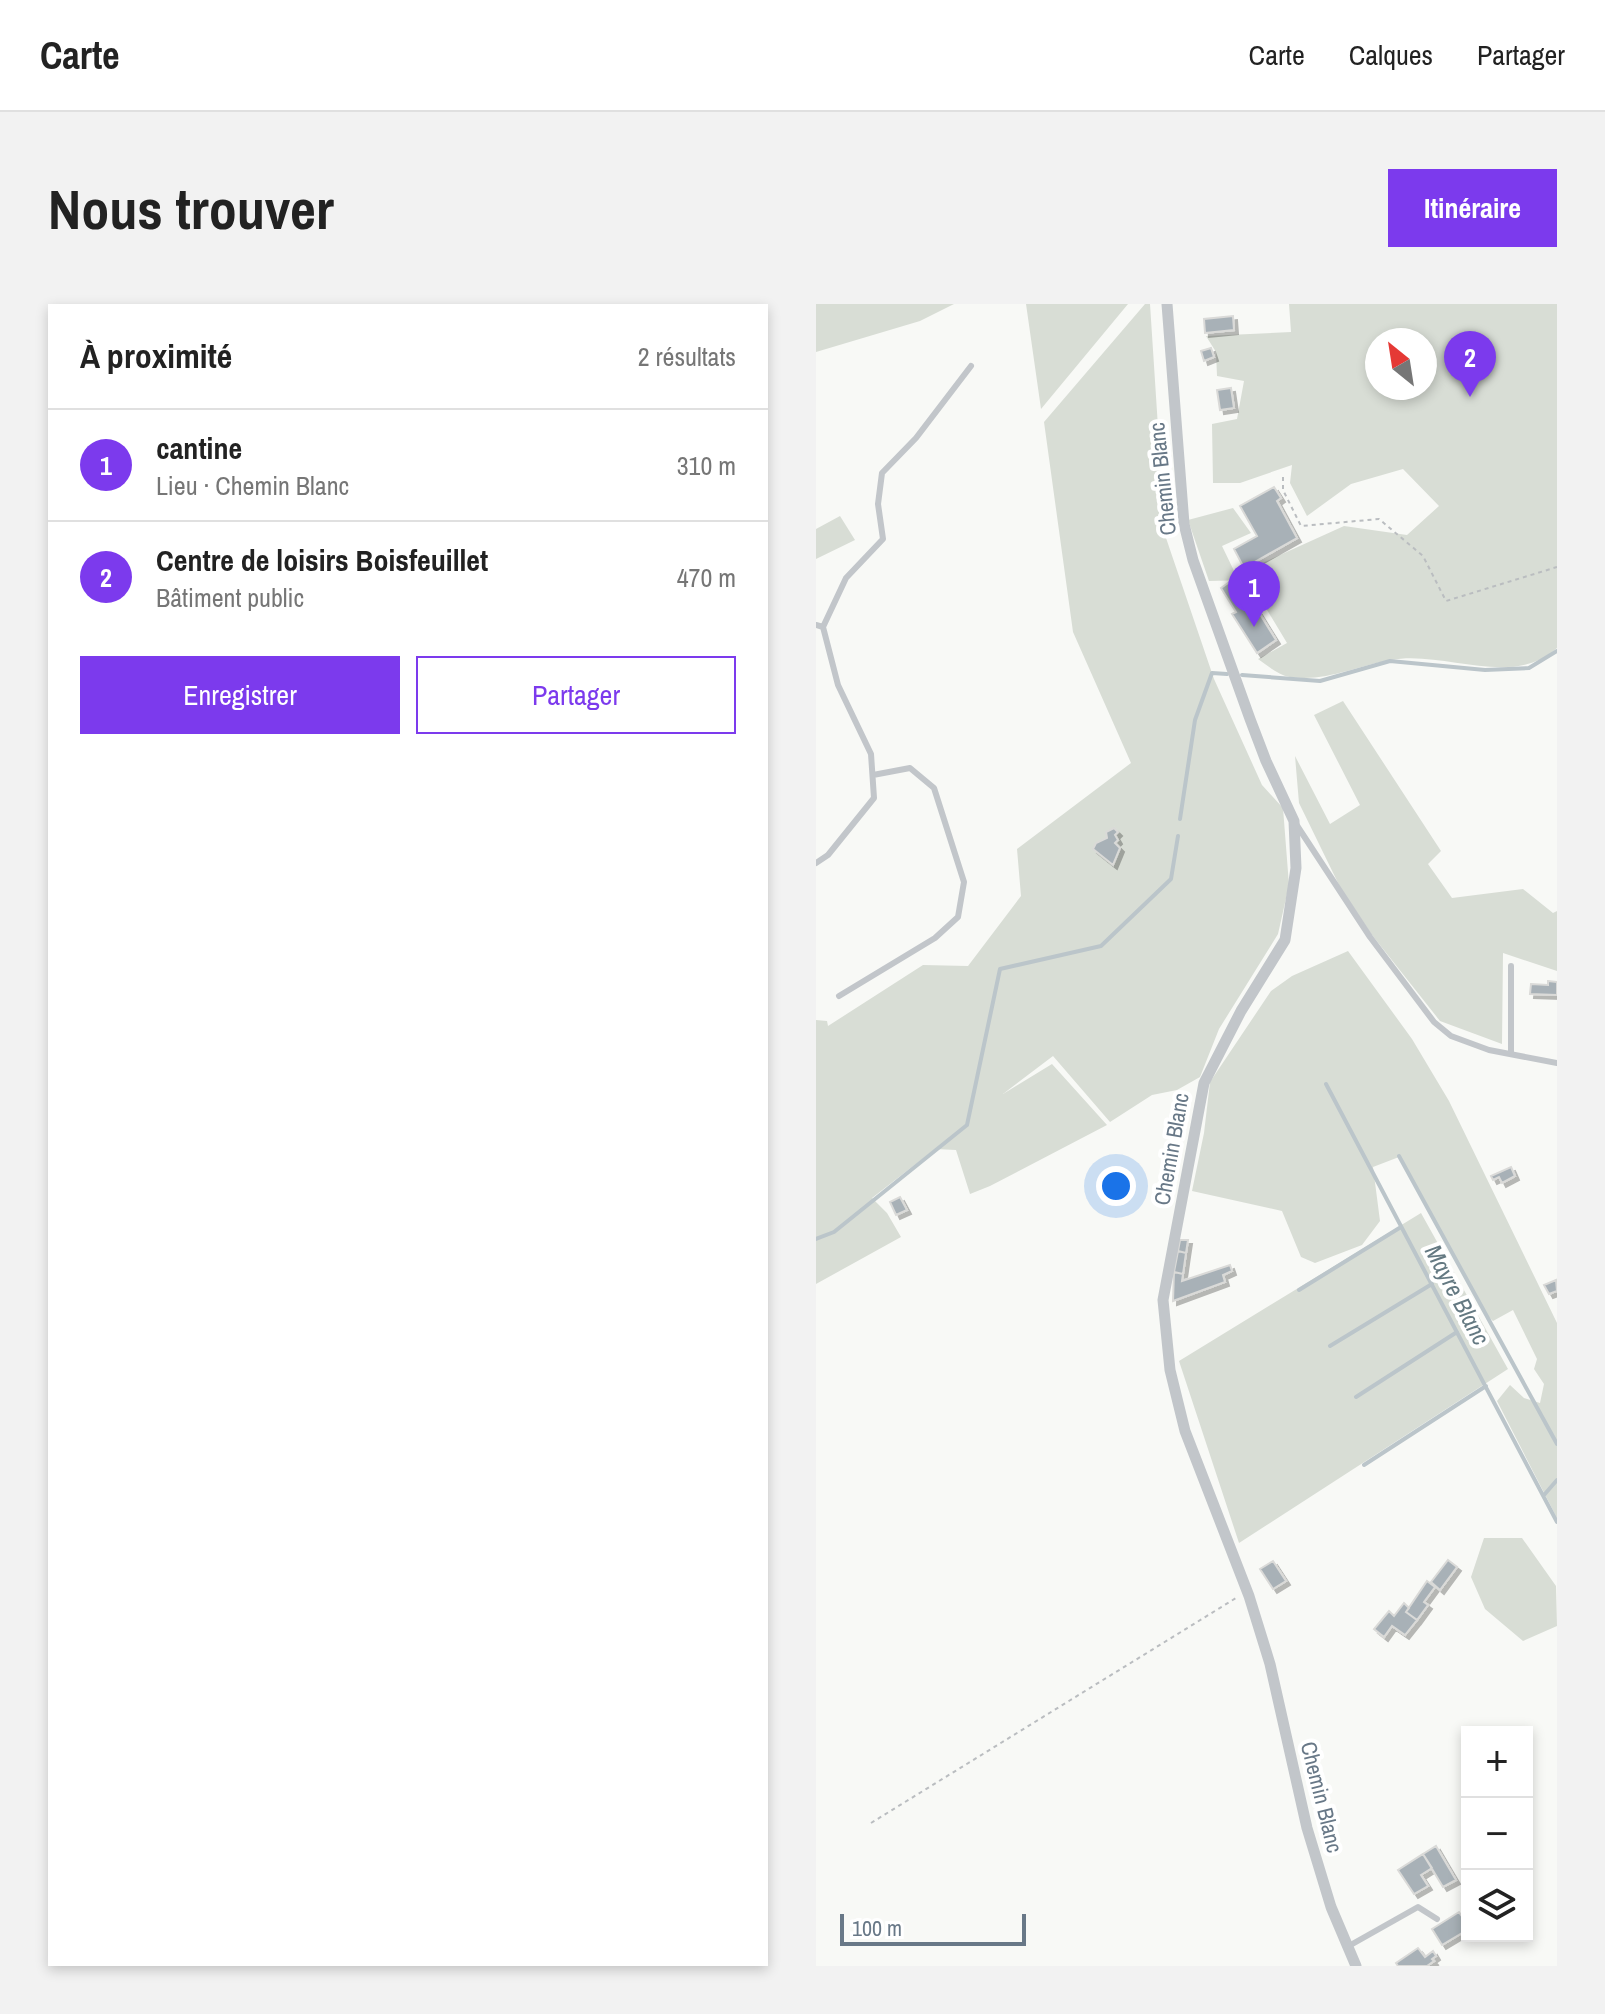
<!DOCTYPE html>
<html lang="fr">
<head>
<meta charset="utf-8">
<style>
	body { margin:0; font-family:"Archivo Narrow",sans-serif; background:#f2f2f2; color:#222 }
	.controls { position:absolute; right:24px; bottom:24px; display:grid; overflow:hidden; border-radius:0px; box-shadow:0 4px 12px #0003 }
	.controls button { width:72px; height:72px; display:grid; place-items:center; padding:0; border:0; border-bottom:2px solid #e0e0e0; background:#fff; color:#222; font:40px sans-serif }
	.compass { position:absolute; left:549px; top:24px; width:72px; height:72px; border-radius:50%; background:#fff; box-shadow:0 4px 12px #0003; rotate:330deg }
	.scale { position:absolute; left:24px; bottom:20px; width:186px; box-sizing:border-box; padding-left:8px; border:4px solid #687887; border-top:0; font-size:22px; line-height:28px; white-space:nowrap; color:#687887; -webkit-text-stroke:6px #fff; paint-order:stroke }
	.you { position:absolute; left:300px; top:882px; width:28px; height:28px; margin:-20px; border:6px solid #fff; border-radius:50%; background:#1a73e8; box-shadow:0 0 0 12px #1a73e833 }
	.badge { display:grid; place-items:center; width:52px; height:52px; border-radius:50%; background:#7c3aed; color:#fff; font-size:26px; font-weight:700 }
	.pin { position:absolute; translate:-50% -66px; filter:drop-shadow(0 2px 4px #0008) }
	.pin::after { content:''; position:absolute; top:42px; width:28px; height:24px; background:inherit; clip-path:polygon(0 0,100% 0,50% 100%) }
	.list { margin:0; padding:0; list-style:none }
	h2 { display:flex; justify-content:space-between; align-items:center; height:104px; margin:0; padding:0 32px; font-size:34px }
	h2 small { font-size:26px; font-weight:400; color:#767676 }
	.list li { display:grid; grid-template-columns:52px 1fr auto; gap:24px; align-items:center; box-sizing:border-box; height:112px; padding:0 32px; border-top:2px solid #e0e0e0 }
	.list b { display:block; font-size:30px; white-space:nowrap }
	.list p { margin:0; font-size:26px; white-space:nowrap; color:#767676 }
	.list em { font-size:26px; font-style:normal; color:#767676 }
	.actions { display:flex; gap:16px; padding:24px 32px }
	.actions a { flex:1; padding:18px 0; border:2px solid #7c3aed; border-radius:0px; text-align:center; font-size:28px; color:#7c3aed }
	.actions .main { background:#7c3aed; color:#fff }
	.icon { flex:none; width:44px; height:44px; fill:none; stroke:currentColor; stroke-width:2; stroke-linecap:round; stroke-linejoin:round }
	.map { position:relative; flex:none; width:741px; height:1662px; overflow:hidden; border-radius:0px }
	header { display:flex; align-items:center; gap:48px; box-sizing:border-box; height:112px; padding:0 40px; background:#fff; border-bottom:2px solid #e0e0e0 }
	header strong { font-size:38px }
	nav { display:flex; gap:44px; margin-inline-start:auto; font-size:28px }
	.intro { display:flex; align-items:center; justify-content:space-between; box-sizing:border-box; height:192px; padding:0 48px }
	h1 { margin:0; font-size:56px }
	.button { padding:20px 36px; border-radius:0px; background:#7c3aed; color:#fff; font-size:28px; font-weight:700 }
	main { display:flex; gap:48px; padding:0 48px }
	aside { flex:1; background:#fff; border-radius:0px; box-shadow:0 4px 12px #0003 }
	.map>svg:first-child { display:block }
</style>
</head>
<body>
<header>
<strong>Carte</strong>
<nav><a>Carte</a><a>Calques</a><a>Partager</a></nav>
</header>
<div class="intro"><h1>Nous trouver</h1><a class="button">Itinéraire</a></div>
<main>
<aside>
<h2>À proximité<small>2 résultats</small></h2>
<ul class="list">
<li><span class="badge">1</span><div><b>cantine</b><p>Lieu · Chemin Blanc</p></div><em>310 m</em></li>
<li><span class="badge">2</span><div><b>Centre de loisirs Boisfeuillet</b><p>Bâtiment public</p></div><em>470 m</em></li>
</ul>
<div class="actions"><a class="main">Enregistrer</a><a>Partager</a></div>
</aside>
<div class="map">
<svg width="741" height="1662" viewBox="0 0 741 1662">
	<defs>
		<filter id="shadow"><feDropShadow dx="4" dy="4" stdDeviation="0" flood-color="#0004"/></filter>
	</defs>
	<rect width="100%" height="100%" fill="#f8f9f6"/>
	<path fill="#d8ddd5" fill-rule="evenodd" d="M0 0H138L104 17 0 48Z
		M210 0H312L225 105Z
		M329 0H334L349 231 398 375 446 481 467 504 473 581 462 630 403 725 384 773 361 786 336 791 294 818 237 752 187 790 236 760 291 821 174 882 154 890 140 846 119 845 56 894 71 909 85 933 0 980V716L11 717 12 722 107 661 152 662 205 592 201 545 315 459 257 328 228 118Z
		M473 0H741V344C696 385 628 346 575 356 540 362 510 378 474 373 462 371 452 362 442 355L471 339 433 276 393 277 372 216 417 204 435 229 406 242 420 271 528 222 591 231 623 202 587 165 535 180 491 212 474 179 476 161 424 179H397L396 120 421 115 428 77 401 72 400 48 390 32 475 28ZM561 36H609V84H561Z
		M24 212 39 236 0 255V225Z
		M527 397 625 547 612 560 636 594 707 585 737 609 741 607V667L687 649 686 740 624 717 556 631 524 583 483 499 479 452 514 520 544 501 498 411Z
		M532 647 596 735 633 797 741 1019V1214L681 1097 694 1081 708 1094 724 1099 728 1080 718 1065 721 1055 697 1006 677 1017 668 1009 583 853 557 863 564 917 546 941 499 959 485 953 466 907 376 887 388 829 394 778 455 687 476 672Z
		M605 909 692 1065 423 1239 363 1057Z
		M668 1234H706L740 1282 741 1322 707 1337 669 1305 655 1273Z"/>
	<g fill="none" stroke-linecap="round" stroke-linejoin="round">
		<path stroke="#bbc5ca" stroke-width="4" d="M426 371 504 377 574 357 669 366 713 364 741 347
			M364 515 379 416 396 369 411 370
			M510 780 741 1218
			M583 852 741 1140
			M0 935 18 928 151 821 184 665 285 642 355 575 362 532
			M483 986 585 923
			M514 1042 616 980
			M540 1093 641 1028
			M548 1161 670 1082
			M728 1191 741 1176"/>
	</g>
	<path fill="#a8b1b7" stroke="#dadad8" stroke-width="2" filter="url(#shadow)" d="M417 12 418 26 389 29 388 15Z
		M395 44 398 53 388 57 385 47Z
		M415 84 418 104 404 106 401 86Z
		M458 183 465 194 461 197 481 234 428 264 418 245 441 232 424 202Z
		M415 277 430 302 434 300 439 308 442 307 460 336 441 349 416 310 420 308 405 284Z
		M298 524 302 528 299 531 302 536 299 539 304 544 297 561 277 545 280 539 291 534 290 528Z
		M732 677 741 678V691L714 690 715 680 732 681Z
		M695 863 699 872 686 879 683 873 677 876 675 872Z
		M84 893 91 906 80 911 74 898Z
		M364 936H372L370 949 362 947Z
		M362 947 370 949 367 970 358 968Z
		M414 961 416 967 407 971 409 978 357 997 358 968 367 970 366 977Z
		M740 976 741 987 733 990 728 981Z
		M632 1256 641 1263 624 1286 615 1278Z
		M457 1257 470 1277 457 1285 444 1265Z
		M611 1277 619 1283 608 1298 612 1301 601 1316 590 1308Z
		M588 1299 593 1304 590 1308 601 1316 589 1331 576 1322 568 1333 558 1325 573 1307 578 1312Z
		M620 1542 640 1576 627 1583 607 1550Z
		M607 1550 616 1564 605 1571 612 1582 598 1590 582 1566Z
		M643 1608 651 1620V1626L626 1641 616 1625Z
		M602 1644 609 1653 617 1647 620 1652 616 1655 618 1657 611 1662H582L580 1659Z"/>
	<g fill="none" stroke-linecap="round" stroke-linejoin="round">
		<path stroke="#babdc0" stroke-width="2" stroke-dasharray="4 4" stroke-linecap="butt" d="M467 173V186L485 222 563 215 607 252 630 297 741 263
			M55 1519 420 1294"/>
		<path stroke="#c2c6ca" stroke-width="6" d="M0 321 7 323 22 381 55 450 58 494 12 551 0 559
			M7 323 30 274 67 235 62 200 66 169 100 134 155 62
			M480 520 554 633 618 718 635 732 673 746 741 759
			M695 662V750
			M23 692 119 634 142 613 148 578 118 484 94 464 57 471
			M531 1643 602 1603 621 1615"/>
		<path stroke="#c2c6ca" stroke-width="11" d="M351 0 368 220 377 256 434 415 450 457 478 517 480 564 469 636 425 707 388 779 347 996 354 1066 369 1127 433 1292 454 1360 491 1524 515 1603 540 1662"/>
	</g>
	<g text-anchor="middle" stroke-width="8" stroke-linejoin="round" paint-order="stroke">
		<g font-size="22" fill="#687887" stroke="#fff">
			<text transform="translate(346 175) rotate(-96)" y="8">Chemin Blanc</text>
			<text transform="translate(355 845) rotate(-80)" y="8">Chemin Blanc</text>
			<text transform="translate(506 1493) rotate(76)" y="8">Chemin Blanc</text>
		</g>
		<g font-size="24" font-style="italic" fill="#647982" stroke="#fff">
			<text transform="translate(641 991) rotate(62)" y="8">Mayre Blanc</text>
		</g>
	</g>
</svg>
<div class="controls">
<button>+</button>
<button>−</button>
<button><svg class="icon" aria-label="layers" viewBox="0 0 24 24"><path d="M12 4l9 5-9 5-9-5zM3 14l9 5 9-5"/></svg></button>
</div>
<svg class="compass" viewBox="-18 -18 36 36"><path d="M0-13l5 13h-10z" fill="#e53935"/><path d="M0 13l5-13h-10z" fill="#767676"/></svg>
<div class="scale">100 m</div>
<div class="you"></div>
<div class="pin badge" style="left:438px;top:323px">1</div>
<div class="pin badge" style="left:654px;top:93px">2</div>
</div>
</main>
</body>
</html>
